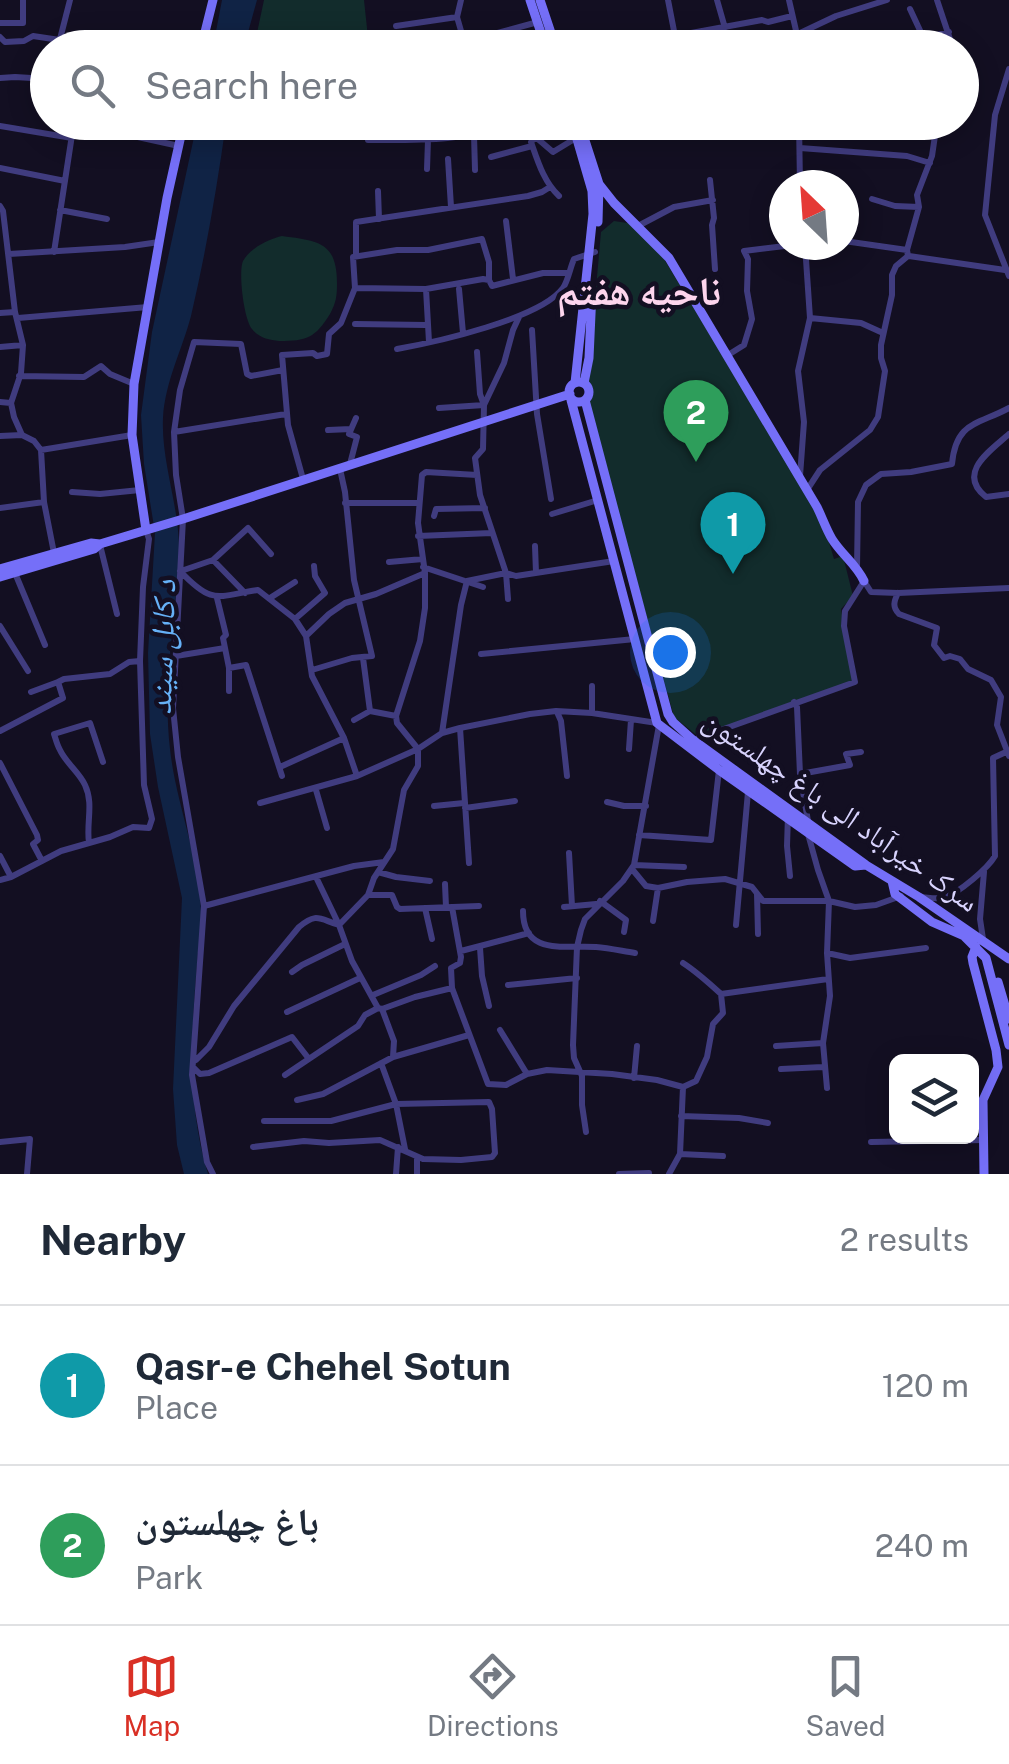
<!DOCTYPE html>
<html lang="en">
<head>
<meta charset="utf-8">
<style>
	body { margin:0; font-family:"Public Sans","Noto Naskh Arabic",sans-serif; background:#f6f6f7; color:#1f2937 }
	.controls { position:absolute; right:30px; bottom:30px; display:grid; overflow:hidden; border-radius:15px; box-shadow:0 5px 25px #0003 }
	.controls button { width:90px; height:90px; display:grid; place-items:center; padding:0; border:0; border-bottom:2px solid #e0e1e3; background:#fff; color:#1f2937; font:50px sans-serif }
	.compass { position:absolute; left:769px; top:170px; width:90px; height:90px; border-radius:50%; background:#fff; box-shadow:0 5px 25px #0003; rotate:335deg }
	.you { position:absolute; left:670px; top:652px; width:35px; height:35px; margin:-25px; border:8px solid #fff; border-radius:50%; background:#1a73e8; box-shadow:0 0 0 15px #1a73e833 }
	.badge { display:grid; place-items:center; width:65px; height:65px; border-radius:50%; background:#d93025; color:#fff; font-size:32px; font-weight:700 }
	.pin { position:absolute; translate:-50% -82px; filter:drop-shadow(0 2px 5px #0008) }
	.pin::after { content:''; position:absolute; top:52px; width:35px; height:30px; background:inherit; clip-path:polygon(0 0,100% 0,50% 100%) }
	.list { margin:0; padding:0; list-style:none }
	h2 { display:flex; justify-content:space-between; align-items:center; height:130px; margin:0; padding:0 40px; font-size:42px }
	h2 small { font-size:32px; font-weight:400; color:#747a83 }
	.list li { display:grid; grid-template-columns:65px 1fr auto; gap:30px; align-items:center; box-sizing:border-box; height:160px; padding:0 40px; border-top:2px solid #e0e1e3 }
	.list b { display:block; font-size:38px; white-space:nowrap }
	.list p { margin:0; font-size:32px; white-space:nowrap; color:#747a83 }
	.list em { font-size:32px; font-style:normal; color:#747a83 }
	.icon { flex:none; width:55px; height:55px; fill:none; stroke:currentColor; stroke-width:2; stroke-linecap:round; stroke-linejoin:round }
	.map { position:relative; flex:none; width:1009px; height:1174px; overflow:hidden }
	.search { position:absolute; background:#fff; box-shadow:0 5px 25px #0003; left:30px; right:30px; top:30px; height:110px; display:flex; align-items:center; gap:25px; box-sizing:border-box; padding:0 35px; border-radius:55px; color:#747a83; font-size:38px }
	.sheet { height:450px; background:#fff }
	nav { display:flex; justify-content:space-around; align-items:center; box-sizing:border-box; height:140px; border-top:2px solid #e0e1e3; background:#fff; font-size:28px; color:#747a83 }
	nav a { display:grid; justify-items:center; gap:5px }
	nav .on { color:#d93025 }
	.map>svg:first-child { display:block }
</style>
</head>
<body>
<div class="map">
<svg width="1009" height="1174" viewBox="0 0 1009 1174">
	<rect width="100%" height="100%" fill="#130f22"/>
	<path fill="#122c2c" d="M264 0H364L369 47H254Z
		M614 221 634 224 658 249 823 522 834 559 843 556 853 596 841 609 854 681 699 737 674 717 588 401 590 392 588 378 601 232Z
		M282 236C319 241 337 242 337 284 337 296 336 303 330 314 315 338 307 341 279 341 269 340 259 338 252 329 244 320 238 272 243 261 250 248 269 239 282 236Z"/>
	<path fill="#102345" d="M222 0H257L244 47H213Z
		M197 123H226C217 187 206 252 191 316 182 350 165 382 163 418 161 463 180 507 179 553 176 620 162 679 170 749 176 804 199 856 201 911 202 929 198 947 197 964 191 1034 187 1106 208 1174H184L177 1145 173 1089 182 898 158 787 150 734 148 653 155 533 144 464 141 415 152 332Z"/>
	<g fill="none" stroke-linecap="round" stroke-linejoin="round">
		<path stroke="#403c7f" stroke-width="6" d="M461 0 457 17 466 48
			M668 0 675 36
			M717 0 725 28
			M789 0 800 48
			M937 0 953 48
			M910 9 924 39
			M0 23H23V0
			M396 26 457 17
			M798 34 836 16 887 0
			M0 37 5 42 24 41 33 36 113 48
			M60 39 70 0
			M464 42 538 22
			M627 48 675 36 762 20 768 22 792 16
			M887 48 949 32
			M1009 69 995 115 985 215 1009 276
			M0 78 15 77 48 79
			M518 122 553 152 576 138
			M799 122 800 185
			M74 123 179 146
			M0 126 72 138
			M582 131 613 122
			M474 135 475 170
			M535 138 531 142C538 162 544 182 559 196
			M368 140C417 140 467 142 513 122
			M800 148 907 156 930 163
			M491 157 532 146
			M448 159 451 207
			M0 168 65 181
			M427 169 428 140
			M710 180 714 218 712 225 715 269
			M378 191 379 219
			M872 199 895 206 919 207
			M0 206 3 211 15 312 23 345 21 373 11 403 14 417 22 435 34 441 41 450 44 502 54 553
			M60 210 107 219
			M506 221 513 279
			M638 226 674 207 713 200
			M844 241 907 250
			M54 252 74 122
			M9 254 125 247 159 242
			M356 256V222L528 196 542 192 550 187
			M909 256 1005 270
			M355 288 426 289 483 279 489 280 492 286 543 273H568
			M426 289 429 342
			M459 289 463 333
			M0 313 15 312
			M18 318 148 307
			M810 318 861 323 883 333
			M355 324 426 325
			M532 330 537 414 551 499
			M0 347 23 345
			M397 349C436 342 540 319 563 288 568 281 570 268 574 259L595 252
			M728 355 744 345 752 319 747 291 748 259 744 251 793 245
			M19 376 84 377 101 366 110 374 134 384
			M0 402 11 403
			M439 408 484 405 480 394 477 352
			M328 430 351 429
			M174 432 286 414
			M1009 434C990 451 956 473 986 497L1009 494
			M0 436 22 435
			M41 450 132 435
			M350 464 357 437 349 434 356 418
			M800 476 804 422 798 371 810 318 805 245
			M303 479 288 425 282 355 313 353 317 356 327 354 329 334 341 323 355 288 353 257 397 250H428L482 239 489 262V280
			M807 490 820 470 870 430 878 417 885 371 881 358V345L892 295V275L896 266 908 256 907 250 919 207 917 195 932 156 937 122
			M72 492 100 494 140 490
			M345 503H419
			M0 508 44 502
			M552 514 598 500
			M434 516 436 509 485 508
			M418 536 492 533
			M100 545 117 614
			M535 546 536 573
			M213 560 245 593
			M389 562 423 559
			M423 567 483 587
			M857 568 858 502 866 485 881 474 911 472 952 464C956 421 978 425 1009 408
			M180 571C213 606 217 596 258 590L295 619 306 636 312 676 344 738 357 776
			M181 571 213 560 248 528 271 554
			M15 573 45 645
			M898 593C894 601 892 607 899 614L937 628 934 645 944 658 950 656 960 659 968 669 991 680 1001 697 997 725 1009 756
			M217 598 226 635 223 638 225 648
			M270 598 295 582
			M508 599 506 573 480 495 475 458 483 449 484 405 504 363 513 330 519 317
			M295 619 325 593 315 576 314 566
			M0 626 28 671
			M306 636 329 614 345 603 376 594 425 573
			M481 654 635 639
			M176 656 225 648 229 668V691
			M363 658 370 711
			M229 668 246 665 282 776
			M312 670 352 658 372 656 354 580 345 492 340 469
			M31 692 58 682
			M794 702 797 707 800 774 808 821
			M557 712 561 721 567 776
			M592 713V686
			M354 720 370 711 396 716
			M460 728 469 863
			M0 731 63 698 58 682 64 679 110 674 129 662 140 661
			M442 733 461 605 467 581 506 573 516 576 614 561
			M693 740 855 682 844 626 845 611 864 581 871 592 898 593 1009 588
			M629 749 631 720
			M0 763 37 835 38 840 33 844 42 861
			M280 767 344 738
			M800 774 850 765 846 754 861 752
			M316 790 327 828
			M607 802 624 806H646
			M260 803 357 776 418 749 442 733 460 728 530 714 556 711 592 713 657 723
			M434 806 464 803
			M465 808 515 801
			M788 815 787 846 790 876
			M808 834 818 870 829 901 827 953 830 996 823 1043 827 1088
			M639 835 711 840 719 770
			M89 843C86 823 94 804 85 785 79 772 66 763 60 750 57 745 56 740 54 734L90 723 103 762
			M569 853 572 906
			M0 856 11 877
			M634 865 684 867
			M632 869 646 886 658 888 687 882 725 879 752 887 763 901H829L855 907 876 905 901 896
			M378 872 396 877 430 881
			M316 877 339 925 352 961 378 1008 382 1009 394 1041 393 1057
			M0 880 11 877 61 851 110 837 133 827 149 828 152 819 144 785 140 661 143 587 149 539 146 530
			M445 884 446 907
			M757 894 758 934
			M368 895H392L397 907 400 909 479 906
			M920 897C927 897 938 900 945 897 959 893 988 868 995 856L993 758 1006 752
			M600 901 626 920 624 932
			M204 906 354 866 384 862
			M452 907 461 957 460 963 451 968 452 988 488 1084 506 1085 527 1074 547 1070 612 1074 657 1080 683 1087 696 1081 707 1057 713 1024 723 1013 721 994
			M564 907 596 904
			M425 908 432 939
			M523 911C523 956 564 945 596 947 609 948 622 951 635 953
			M653 921 658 888
			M339 925 368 895 374 878 393 849 404 790 418 766V749L397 723 396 716 420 641 425 608V573L418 523 422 475 426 472 477 475
			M736 925 748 792
			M983 939 980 919 984 872
			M480 948 482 976 489 1006
			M461 951 529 933
			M827 953 850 958 926 948
			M683 963C697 972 709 983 721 994L828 979
			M292 972 302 965 345 944
			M508 985 577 978
			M373 995 421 975 435 966
			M382 1009 415 997 452 988
			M287 1012 360 978
			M500 1030 527 1074
			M776 1046 823 1043
			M196 1060 209 1047 234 1006 299 927C317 912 319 919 339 925
			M381 1063 396 1104 405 1149
			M194 1068 200 1074 209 1073 292 1037 309 1059
			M781 1069 823 1067
			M285 1075 358 1026 365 1015 378 1008
			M634 1078 637 1046
			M297 1100 323 1094 393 1057 469 1035
			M681 1116 739 1118 768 1123
			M586 1132 582 1105V1076L574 1058 573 1045 577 947 581 930 585 919 623 881 634 865 659 725
			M0 1142 30 1139 27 1174
			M871 1142 984 1140
			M253 1147 304 1141 329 1143 380 1140 423 1159 461 1160 492 1157 495 1153 492 1109 489 1102 396 1104 331 1121H264
			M680 1154 723 1156
			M213 1174 207 1162 192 1075 204 906 178 757 173 708 183 519 176 475 174 432 180 390 194 342 241 344 247 374 251 376 283 370
			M396 1174 398 1147
			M417 1174V1157
			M619 1174 649 1173
			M669 1174 680 1154 683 1087"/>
		<path stroke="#756ff8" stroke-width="9" d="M530 0 546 48
			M540 0 556 48
			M201 48 213 0
			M572 122 592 191 593 214 575 383
			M579 122 599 184 598 222
			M599 184 614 203 669 258 817 507C822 517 826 529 832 539 842 555 856 564 864 581
			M569 392a10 10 0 1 1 20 0a10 10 0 1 1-20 0Z
			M584 383 589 358 592 292
			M571 400 657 723 719 770 855 866 866 865
			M585 400 668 714 673 722 693 740 866 865 919 897 1009 959
			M146 530 132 435 134 384 167 198 184 122
			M0 569 91 543 100 544 183 519 570 394
			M0 577 94 549 100 544
			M892 881 895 894 932 922 964 936 986 958 1009 1045
			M976 947 972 957 973 963 996 1050 998 1067 983 1100 984 1174
			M998 982 1009 1019"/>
	</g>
	<g text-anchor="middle" stroke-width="9" stroke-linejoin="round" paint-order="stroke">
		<g font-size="30" fill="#d8d3fd" stroke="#130f22">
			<text transform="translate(841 811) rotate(35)" y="10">سرک خیرآباد الی باغ چهلستون</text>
		</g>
		<g font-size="32" font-style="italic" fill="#66b1f7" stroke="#130f22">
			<text transform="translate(162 647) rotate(-88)" y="11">د کابل سيند</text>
		</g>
		<g font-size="40" font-weight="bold" fill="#fdd5ed" stroke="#130f22">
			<text x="639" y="305">ناحیه هفتم</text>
		</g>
	</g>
</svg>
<div class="controls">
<button><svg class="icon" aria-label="layers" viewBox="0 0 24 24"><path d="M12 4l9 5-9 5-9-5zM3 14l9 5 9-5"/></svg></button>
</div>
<svg class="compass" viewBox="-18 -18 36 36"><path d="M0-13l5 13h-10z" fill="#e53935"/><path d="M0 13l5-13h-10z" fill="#747a83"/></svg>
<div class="you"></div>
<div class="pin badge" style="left:733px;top:574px;background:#0f9aa8">1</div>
<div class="pin badge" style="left:696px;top:462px;background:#2e9e5b">2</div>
<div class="search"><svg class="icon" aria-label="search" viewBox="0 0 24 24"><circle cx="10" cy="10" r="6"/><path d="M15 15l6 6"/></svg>Search here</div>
</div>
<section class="sheet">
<h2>Nearby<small>2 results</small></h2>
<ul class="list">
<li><span class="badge" style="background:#0f9aa8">1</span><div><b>Qasr-e Chehel Sotun</b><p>Place</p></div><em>120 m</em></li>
<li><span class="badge" style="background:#2e9e5b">2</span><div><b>باغ چهلستون</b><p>Park</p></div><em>240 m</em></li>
</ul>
</section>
<nav>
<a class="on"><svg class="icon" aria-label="map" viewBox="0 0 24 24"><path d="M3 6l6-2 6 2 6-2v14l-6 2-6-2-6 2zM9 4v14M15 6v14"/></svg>Map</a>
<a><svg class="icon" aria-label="directions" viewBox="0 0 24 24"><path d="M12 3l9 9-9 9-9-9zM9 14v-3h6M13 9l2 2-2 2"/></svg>Directions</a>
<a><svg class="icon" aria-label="saved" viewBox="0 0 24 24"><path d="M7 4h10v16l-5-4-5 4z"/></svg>Saved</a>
</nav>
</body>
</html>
